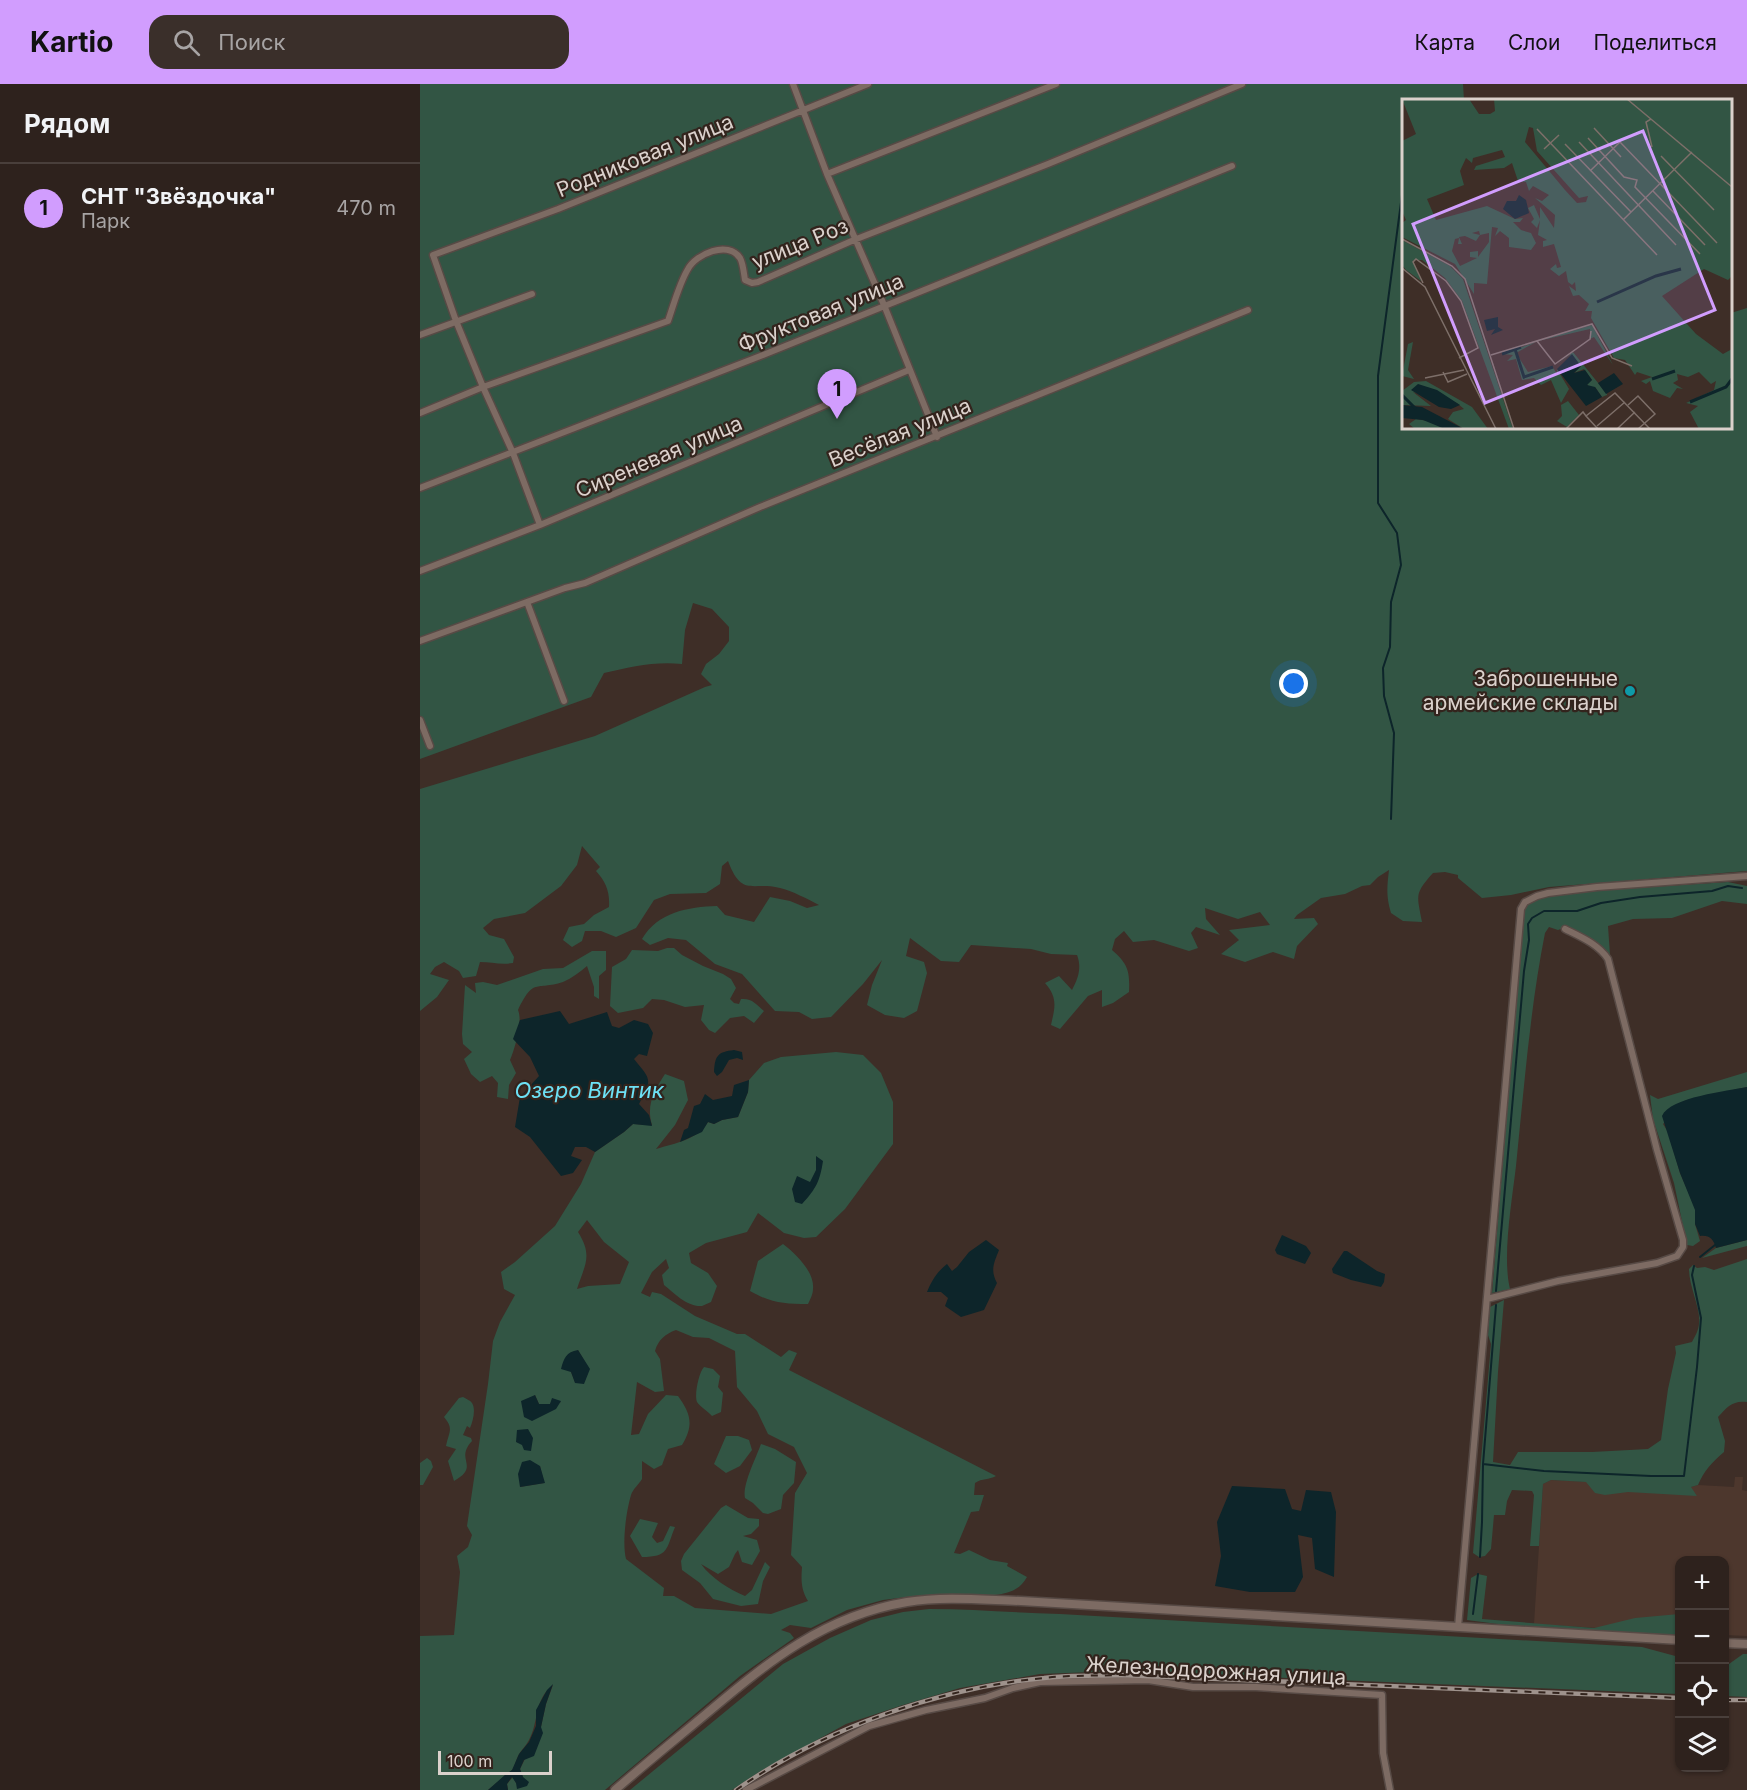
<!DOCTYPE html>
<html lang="ru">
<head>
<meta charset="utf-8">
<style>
	body { margin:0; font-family:Inter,sans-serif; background:#3a2f2a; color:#f1f3f6 }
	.controls { position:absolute; right:18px; bottom:18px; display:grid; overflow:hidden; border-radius:12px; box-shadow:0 2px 4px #0004 }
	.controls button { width:54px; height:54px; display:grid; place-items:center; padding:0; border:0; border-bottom:2px solid #493f3b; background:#2e221d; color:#f1f3f6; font:30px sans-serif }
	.scale { position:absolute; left:18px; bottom:15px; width:114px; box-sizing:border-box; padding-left:6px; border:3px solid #dbd1cc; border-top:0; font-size:16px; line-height:21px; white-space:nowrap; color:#dbd1cc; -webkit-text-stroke:4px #33241d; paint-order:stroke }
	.you { position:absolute; left:874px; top:600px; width:21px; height:21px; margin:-15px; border:4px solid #fff; border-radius:50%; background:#1a73e8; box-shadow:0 0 0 9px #1a73e833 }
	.badge { display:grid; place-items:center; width:39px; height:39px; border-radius:50%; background:#d19dfe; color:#111; font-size:20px; font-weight:700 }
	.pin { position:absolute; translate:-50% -50px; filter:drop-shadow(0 2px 3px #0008) }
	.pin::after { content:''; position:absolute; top:32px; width:21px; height:18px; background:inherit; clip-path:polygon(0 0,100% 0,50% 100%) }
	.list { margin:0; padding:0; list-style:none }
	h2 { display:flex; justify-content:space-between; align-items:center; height:78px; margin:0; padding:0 24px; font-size:26px }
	h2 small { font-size:20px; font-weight:400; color:#a7a4a4 }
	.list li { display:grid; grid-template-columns:39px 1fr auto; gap:18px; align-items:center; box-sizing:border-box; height:90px; padding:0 24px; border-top:2px solid #493f3b }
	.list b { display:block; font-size:22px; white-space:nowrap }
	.list p { margin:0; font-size:20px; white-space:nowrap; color:#a7a4a4 }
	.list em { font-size:20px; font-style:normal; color:#a7a4a4 }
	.icon { flex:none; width:33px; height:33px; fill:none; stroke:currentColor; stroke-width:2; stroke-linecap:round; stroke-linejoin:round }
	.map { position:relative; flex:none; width:1327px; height:1706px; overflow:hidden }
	header { display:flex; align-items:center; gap:36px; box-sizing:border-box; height:84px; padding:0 30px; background:#d19dfe; color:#111 }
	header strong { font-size:28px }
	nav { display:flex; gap:33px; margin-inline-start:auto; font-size:21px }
	.search { width:420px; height:54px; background:#3a2f2a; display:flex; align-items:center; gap:15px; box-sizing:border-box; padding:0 21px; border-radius:18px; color:#a7a4a4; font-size:22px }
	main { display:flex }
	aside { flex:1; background:#2e221d }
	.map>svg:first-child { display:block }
</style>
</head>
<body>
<header>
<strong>Kartio</strong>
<div class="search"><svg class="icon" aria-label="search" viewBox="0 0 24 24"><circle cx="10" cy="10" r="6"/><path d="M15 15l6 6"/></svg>Поиск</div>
<nav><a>Карта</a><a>Слои</a><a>Поделиться</a></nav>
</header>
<main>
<aside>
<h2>Рядом<small></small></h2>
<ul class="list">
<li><span class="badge">1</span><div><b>СНТ &quot;Звёздочка&quot;</b><p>Парк</p></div><em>470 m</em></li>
</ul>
</aside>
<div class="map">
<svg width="1327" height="1706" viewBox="0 0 1327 1706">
	<rect width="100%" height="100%" fill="#3e2e27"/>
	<path fill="#4d372d" d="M1315 1393H1323L1322 1406 1327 1407V1552L1305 1551 1304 1476H1260L1259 1549 1114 1540 1123 1400 1131 1396 1271 1403 1278 1401 1314 1403Z"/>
	<path fill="#325544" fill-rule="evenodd" d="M0 0H1043L1044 16H984V344H1310L1311 229 1327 224V787L1129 803 1091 811 1062 814 1038 794V791L1025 788 1013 789C994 810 997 811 1002 838L983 837 971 829C966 812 967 803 969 786L958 793 950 801 942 802 925 810 901 814 877 831 874 835 894 834 898 840 877 862 874 875 853 868 825 878 801 870 819 856 809 846 850 841 840 828 818 835 785 824 786 835 800 851 776 843 771 849 778 864 769 867 734 856 713 858 704 847 695 855 692 866C708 880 710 887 709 908L693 919 682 923V906L668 912 640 945 631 941C635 923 638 914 625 899L639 892 652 906C658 895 662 884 657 871L631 870 611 865 551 861 539 878 521 877 490 854 486 872 504 878 507 889 497 927 484 934 465 931 447 921 452 901 462 876 443 900 411 933 392 935 379 928 355 927 322 890 295 880 266 856 248 854 230 861 222 855C238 828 268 823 297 822L305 831 334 838 350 813 370 817 387 824 399 821C388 815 372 807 360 804 332 797 322 814 308 777L302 782 300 800 286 809 250 810 234 816 216 844 196 853 181 847H165L162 857 152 863 143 856 149 843 164 840 174 831 189 823C190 808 186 798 176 787L180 783 162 762 157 781 141 802 105 829 74 835 63 844 69 851 84 855 94 873 93 879C81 881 71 878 60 878L56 892 43 894 39 887 24 878 15 883 10 890 29 896 17 913 0 927V705L175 652 285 603 292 601 281 590 286 580 299 570 309 557V543L292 525 273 519 265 546 262 580C235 577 210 583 184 589L171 613 0 675Z
		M1308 798 1327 802V820L1302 817 1252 834 1213 835 1188 842 1190 871C1179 856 1163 850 1146 843L1138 846 1129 843 1125 849C1110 925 1104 1004 1096 1082 1092 1117 1082 1172 1090 1205L1072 1209 1103 834 1106 822 1118 814 1134 811 1186 806Z
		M247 864H254L262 871 283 882 303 890 311 895 316 904 310 915 314 919 319 920 321 915C332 914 336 920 344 927L334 939 324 932 310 934 295 949 289 946 281 936 284 921 265 923 244 916 232 915 223 924 198 929 190 922 192 883 206 875 212 866 238 867Z
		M172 867H186V886L179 892V915L174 912V903L167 882C160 888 152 894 143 898 115 907 114 893 98 926 103 937 95 964 90 976L96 989 89 1001 88 1015 77 1013 78 999 72 992 60 998 51 990 44 975 52 968 43 960 42 950 45 901 56 909 55 899 63 898 77 901 123 885 143 884Z
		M416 968 443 971 461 989 473 1018V1060L425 1125 396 1153 384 1154 364 1149 338 1129 327 1148 286 1159 269 1169 271 1179 288 1189 297 1202 291 1218C288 1219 285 1221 282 1222 267 1223 254 1209 244 1201L242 1191 249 1184 246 1175 232 1188 221 1209 230 1213 232 1208 241 1210 275 1232 317 1250H325L361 1273 369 1266 377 1269 369 1286 576 1392C569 1396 562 1394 555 1399L554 1411H564L559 1427 551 1428 534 1469 540 1470 549 1466 570 1476 588 1479 587 1482 607 1493C600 1506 589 1509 575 1511H502L463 1516 427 1526 391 1544 370 1541 361 1546 370 1549 374 1554 320 1592 185 1706H88L87 1700 93 1693 96 1699 103 1693 100 1685 121 1643 126 1620 133 1601C114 1615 119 1638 109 1656 106 1662 101 1666 98 1672 96 1676 95 1681 93 1685 90 1688 73 1702 68 1706H0V1552L34 1551 40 1488 37 1472 48 1463 52 1451 47 1442 68 1300 73 1257 80 1238 95 1211 84 1205 81 1188 95 1178 135 1142 161 1100 175 1068 204 1048 213 1040 232 1041C226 1021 234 1007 245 990L264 997 268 1016 255 1041 236 1065C256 1059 277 1056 288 1038L294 1040 302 1036 318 1033 328 1008 329 996 344 979 361 973ZM167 1136 184 1158 209 1178 200 1200 168 1202 157 1205C165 1180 173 1172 158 1148ZM256 1246 273 1253 289 1254 315 1267 317 1303 337 1327 348 1350 374 1363 387 1389 375 1409 371 1471 382 1483C381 1496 381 1506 388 1517L351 1530 275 1524 254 1512H243L244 1504 206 1475C202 1459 206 1428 211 1411 213 1405 219 1400 222 1395V1377L234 1385 242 1381 248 1365 262 1361C274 1341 271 1330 258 1312L246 1311 228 1330 219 1350 211 1351 217 1298 235 1308 244 1307 240 1275 235 1267C238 1256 245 1250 256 1246ZM158 1266 169 1285 164 1295 155 1298 151 1288ZM115 1311 119 1320H130L133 1315 141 1318 104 1332ZM120 1382 124 1399 100 1403Z
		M1327 988V1003L1264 1017 1243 1040 1248 1048 1260 1089 1276 1126 1275 1140 1280 1157 1273 1162 1267 1161 1254 1099 1233 1035 1230 1011 1238 1015Z
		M1327 1156V1162L1282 1174 1296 1164Z
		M363 1160C375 1169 395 1188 393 1205 393 1210 390 1216 388 1220 364 1220 351 1219 330 1207L338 1177Z
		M1327 1175V1318C1313 1316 1307 1323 1298 1333L1305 1357 1304 1368C1292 1378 1284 1387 1278 1401L1271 1403 1277 1412 1208 1408 1185 1411 1175 1409 1166 1398 1131 1396 1123 1400 1119 1462H1110L1114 1411 1112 1407 1092 1406 1087 1417 1085 1431H1074L1071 1465 1065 1472 1059 1473 1053 1469 1071 1260 1068 1251 1070 1223 1084 1216 1078 1288 1073 1378 1090 1381 1098 1368H1172L1228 1365 1241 1356 1248 1305 1256 1269 1255 1262 1272 1258C1275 1252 1279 1246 1279 1239 1281 1225 1269 1203 1269 1185L1273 1181 1277 1184 1285 1183 1294 1186Z
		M284 1283 293 1285 300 1292 298 1303 303 1309 301 1328 292 1332C288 1327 280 1323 277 1318 274 1311 279 1288 284 1283Z
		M43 1313C46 1315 50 1316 52 1319 56 1325 53 1337 50 1344L47 1342 43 1351 51 1354 52 1357C34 1376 61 1382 34 1397L28 1377 36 1365 26 1362C29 1347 34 1345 24 1333L39 1314Z
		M306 1352H318L329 1356 332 1366 320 1382 306 1389 294 1380Z
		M341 1360 355 1365 376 1378 374 1399 363 1411 361 1425 348 1430 343 1429 333 1419 325 1414C322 1401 336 1374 341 1360Z
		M7 1374 11 1377 13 1383 3 1401H0V1379Z
		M306 1421 328 1434 339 1435V1442L331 1450 323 1452 337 1456 340 1467 332 1481 322 1478 318 1466 315 1470 309 1483 298 1490 281 1480C292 1495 309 1505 325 1512L332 1506 345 1478 350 1483 343 1497 338 1520 321 1522 293 1515 280 1499 262 1486 261 1477 264 1470 301 1424Z
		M220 1435 238 1439 232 1453 237 1459 243 1457 250 1442 255 1443C246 1465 249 1473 222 1473L210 1452Z
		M1058 1490 1067 1492 1062 1535 1174 1544 1215 1534 1259 1530V1552L1093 1542 1047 1536 1051 1494Z
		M509 1525C553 1525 596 1529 640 1530L1222 1563 1259 1573V1610L700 1587 620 1590 540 1604 483 1621 426 1640 339 1688 312 1706H210L363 1580 410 1554 451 1536 483 1528Z
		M1323 1570H1327V1613L1305 1612V1581L1309 1580Z"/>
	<path fill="#0d252a" d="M140 927 149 940 187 928 192 942 199 944 214 936 228 940 233 949 227 972 219 970 214 975C232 997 232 995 219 1020L229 1031 232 1042 213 1040 204 1048 175 1068 166 1063H155L151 1072 162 1076 153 1089 141 1092 110 1053 95 1043 100 1013 119 992 110 973 93 955 100 936Z
		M314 966 322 968 323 976 317 974 309 976 302 988 297 992 294 988C295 971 298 968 314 966Z
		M329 996 328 1008 318 1033 302 1036 294 1040 288 1038 282 1048 260 1058 264 1046 268 1044 274 1022 280 1020 285 1010 293 1016 312 1012 314 1001Z
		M1327 1003V1156L1296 1164C1293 1155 1290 1151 1280 1152L1275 1140V1126L1260 1089 1242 1032C1250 1013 1308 1007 1327 1003Z
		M396 1072 403 1077C400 1097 396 1105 382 1120L375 1118 372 1105 377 1092 390 1098 396 1086Z
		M862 1151 886 1162 891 1169 885 1180 857 1170 855 1166Z
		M566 1156 579 1166C574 1179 570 1186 577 1199L564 1226 541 1233 525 1222 528 1214 521 1208H507C512 1196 517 1188 527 1180L532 1187 537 1183 549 1168Z
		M924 1167H927L957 1187 965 1190 964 1198 961 1203 931 1196 913 1189 912 1185Z
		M158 1266 170 1285 164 1300 155 1299 151 1288 141 1285C144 1274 146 1268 158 1266Z
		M115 1311 119 1320H130L132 1314 141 1317 136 1325 112 1337 104 1333 101 1317Z
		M108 1345 113 1354 111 1367 104 1366 102 1361 96 1358 97 1346Z
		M110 1376 120 1382 125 1399 100 1403 98 1390 102 1378Z
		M812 1402 865 1405 872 1425 881 1427 886 1406 911 1408 916 1428 914 1493 895 1485 892 1454 878 1451 883 1493 875 1508H830L795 1502 801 1472 797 1438Z
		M133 1600 126 1620 121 1643 123 1649 114 1672 104 1676 100 1685 103 1693 109 1698 107 1702 97 1705 96 1699 92 1693 87 1700 88 1706H68L86 1690 92 1686 99 1670 109 1658 116 1642V1626L127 1606Z"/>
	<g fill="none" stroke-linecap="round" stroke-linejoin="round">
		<path stroke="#0d252a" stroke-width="2" d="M971 735 974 649 964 612 963 584 970 563 971 518 981 481 977 449 958 419V292L982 111
			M1280 1173 1295 1161
			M1076 1207 1104 887 1109 856 1108 840 1112 834 1124 827H1157L1181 819 1220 813 1292 807 1308 802 1322 804
			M1063 1380 1124 1387 1231 1392H1264L1277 1283 1281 1234 1272 1191 1274 1182
			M1060 1473 1062 1438 1063 1380 1076 1221
			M1053 1530 1058 1490"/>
		<defs>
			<path id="street" d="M373 0 407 90 464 221 517 353
				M407 90 636 0
				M0 251 112 210
				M0 329 63 303 248 237C254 220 259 200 268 185 276 170 308 156 320 174 323 179 324 190 325 196L332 199 338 198 434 156 628 80 822 0
				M0 404 343 271 812 82
				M120 441 93 369 63 303 36 237 13 171 138 125 448 0
				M0 487 120 441 489 286
				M107 518 144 617
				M0 557 145 504 165 499 340 423 828 226
				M0 636 10 662
				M1067 1215 1138 1197 1237 1179 1257 1172 1263 1163V1156L1237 1066 1188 875C1178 860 1161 853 1145 845
				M1038 1543 1101 825 1105 818 1117 812 1128 809 1177 803 1327 792
				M326 1706 449 1642 506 1626 565 1614 593 1604 620 1598 728 1596 773 1603H836L962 1611 963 1669 970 1706"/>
			<path id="secondary" d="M1304 1559 1327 1560
				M195 1706C225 1680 256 1655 286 1630 349 1577 404 1532 487 1518 525 1512 564 1516 601 1517L1260 1556"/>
		</defs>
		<use href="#street" stroke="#574a45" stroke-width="9"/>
		<use href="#secondary" stroke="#574a45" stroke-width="11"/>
		<use href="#street" stroke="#7d6b63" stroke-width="6"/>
		<use href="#secondary" stroke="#7d6b63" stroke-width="8"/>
		<defs>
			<path id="rail" d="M1304 1616H1327
				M316 1706C403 1645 518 1604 624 1594 649 1591 676 1592 702 1591L1260 1614"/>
		</defs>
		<use href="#rail" stroke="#9e928c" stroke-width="4.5"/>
		<use href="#rail" stroke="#33241d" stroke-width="2" stroke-dasharray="7" stroke-linecap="butt"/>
	</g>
	<circle fill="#0f9aa8" stroke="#33241d" stroke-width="2" cx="1210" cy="607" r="6"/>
	<g text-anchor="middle" stroke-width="4.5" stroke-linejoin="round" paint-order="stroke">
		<g font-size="21" fill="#dbd1cc" stroke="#33241d">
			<text transform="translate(225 72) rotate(-22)" y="7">Родниковая улица</text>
			<text transform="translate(380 160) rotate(-22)" y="7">улица Роз</text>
			<text transform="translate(401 229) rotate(-22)" y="7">Фруктовая улица</text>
			<text transform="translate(480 349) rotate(-22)" y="7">Весёлая улица</text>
			<text transform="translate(239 373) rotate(-23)" y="7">Сиреневая улица</text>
			<text transform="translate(796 1587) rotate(3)" y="7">Железнодорожная улица</text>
		</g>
		<g font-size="21" fill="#dbd1cc" stroke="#33241d" text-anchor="end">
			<text x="1198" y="602">Заброшенные<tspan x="1198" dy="24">армейские склады</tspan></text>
		</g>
		<g font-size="22" font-style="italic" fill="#6de1f5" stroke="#33241d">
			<text x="169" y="1014">Озеро Винтик</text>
		</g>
	</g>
	<g transform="translate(982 15)">
		<rect width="330" height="330" fill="#3e2e27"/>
		<path d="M0 0H67L77 15H88L93 12 92 0H330V177L326 181 302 170 260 197 294 235 321 255 330 250V330H297L288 313 296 307 284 304 312 291 314 282 309 285 297 273 286 278 275 275 276 281 271 284 281 290 275 289 268 299 251 292 248 282 244 285 239 282 250 278 235 273 233 276 223 261 212 259 189 219 190 212H183L187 205 177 196 171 197 167 187 174 192 173 183 170 186 166 183 164 172 157 177 148 170 154 165 155 169 159 168 152 145 141 148V142L145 141 136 136 138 121 135 129 129 123 132 120 126 109 132 106 138 120V108L152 129 153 116 133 99 140 102 147 96 131 87 127 92 124 83 116 82 110 64 102 69 72 71 74 67 103 58 100 51 71 59 70 64 64 59 58 72 62 86 25 100 34 121 85 107 113 120 121 119 118 123H111L119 131 129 134 134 144 129 151 107 148V139L98 132 93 137 96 129 90 128 85 185 72 184V195L53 165 0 138V124L4 121 0 112V42L14 35ZM127 28 131 29 135 52 177 99 186 97 184 103 175 104 163 91 123 43ZM77 132 78 136 87 134V143L76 158V152L68 153V158L75 159 58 167 50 152 53 140 57 139 56 145H60L57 138 63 137 74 142 78 136 70 134ZM0 141 48 167 61 180 111 330H107L60 202 43 179 20 161H11L19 182 4 171 0 166ZM190 226 211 266 192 238 188 240V230L136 242ZM11 243 6 271 12 280 0 277 6 245ZM134 243 114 254 126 273 150 267 155 275V270L167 290 159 304 149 281 139 286 132 279 120 281 114 260 105 262 111 256 100 255ZM171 253 205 295V296L200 298 193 288 188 289 185 285 190 281 182 270 172 274 178 268 168 256 154 267ZM24 282 70 308 86 330H62L46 320 51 313 62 310 55 304 11 293 29 307 0 306V292L12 283ZM166 302 177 316 165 328 155 322 160 317 159 306ZM14 320 26 322 43 330H13L7 325Z" fill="#325544" fill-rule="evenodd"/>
		<path d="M117 96 124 101 127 114 113 120 101 110 105 102H114ZM96 218V228L101 231 89 236 93 230 85 232 82 221ZM170 255 179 267 172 274 183 271 190 281 185 286 193 288 200 298 184 307 155 270ZM212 274 221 285 204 295 196 284ZM16 285 35 291 58 306 49 310 37 308 9 291ZM0 306 20 308 62 330H43L21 321 0 319Z" fill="#0d252a"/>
		<path fill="none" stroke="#0d252a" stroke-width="3" d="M195 203 254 177 279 170M113 250 122 278 151 268M100 255 119 248M250 280 273 272M0 296 14 310M288 303 324 288 330 280"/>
		<path fill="none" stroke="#7d6f69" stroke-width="1.5" d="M225 0 330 88M249 20 244 23 250 48M192 29 219 58M135 30 255 156M186 39 222 78 235 81 233 88 298 155M177 43 274 146M163 45 229 113M142 50 157 36M259 57 312 111M188 72 218 43 315 144M251 92 303 146M221 121 290 53M0 140 50 167 63 180 112 330M0 169 23 188 94 330M21 184 11 163 14 160 44 182 59 202 76 249 57 259M135 242 153 265 188 240 189 232M89 256 190 225 210 259 230 267M41 273 46 283 65 275M23 279 62 271M226 306 236 297 253 315 236 330M195 327 223 303M164 330 181 313 184 317M196 330 184 317 213 294 248 330M215 330 233 313"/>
		<path fill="#d19dfe" fill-opacity="0.15" stroke="#d19dfe" stroke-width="3" d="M241 32 313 211 83 304 11 125Z"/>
		<rect width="330" height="330" fill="none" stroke="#dbd1cc" stroke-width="3"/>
	</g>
</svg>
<div class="controls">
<button>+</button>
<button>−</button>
<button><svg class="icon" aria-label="locate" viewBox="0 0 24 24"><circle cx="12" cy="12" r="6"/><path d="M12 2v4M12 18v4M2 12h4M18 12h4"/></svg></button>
<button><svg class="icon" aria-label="layers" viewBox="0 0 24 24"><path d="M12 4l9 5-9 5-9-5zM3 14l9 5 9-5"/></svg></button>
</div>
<div class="scale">100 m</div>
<div class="you"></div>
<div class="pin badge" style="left:417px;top:335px">1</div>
</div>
</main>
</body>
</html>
